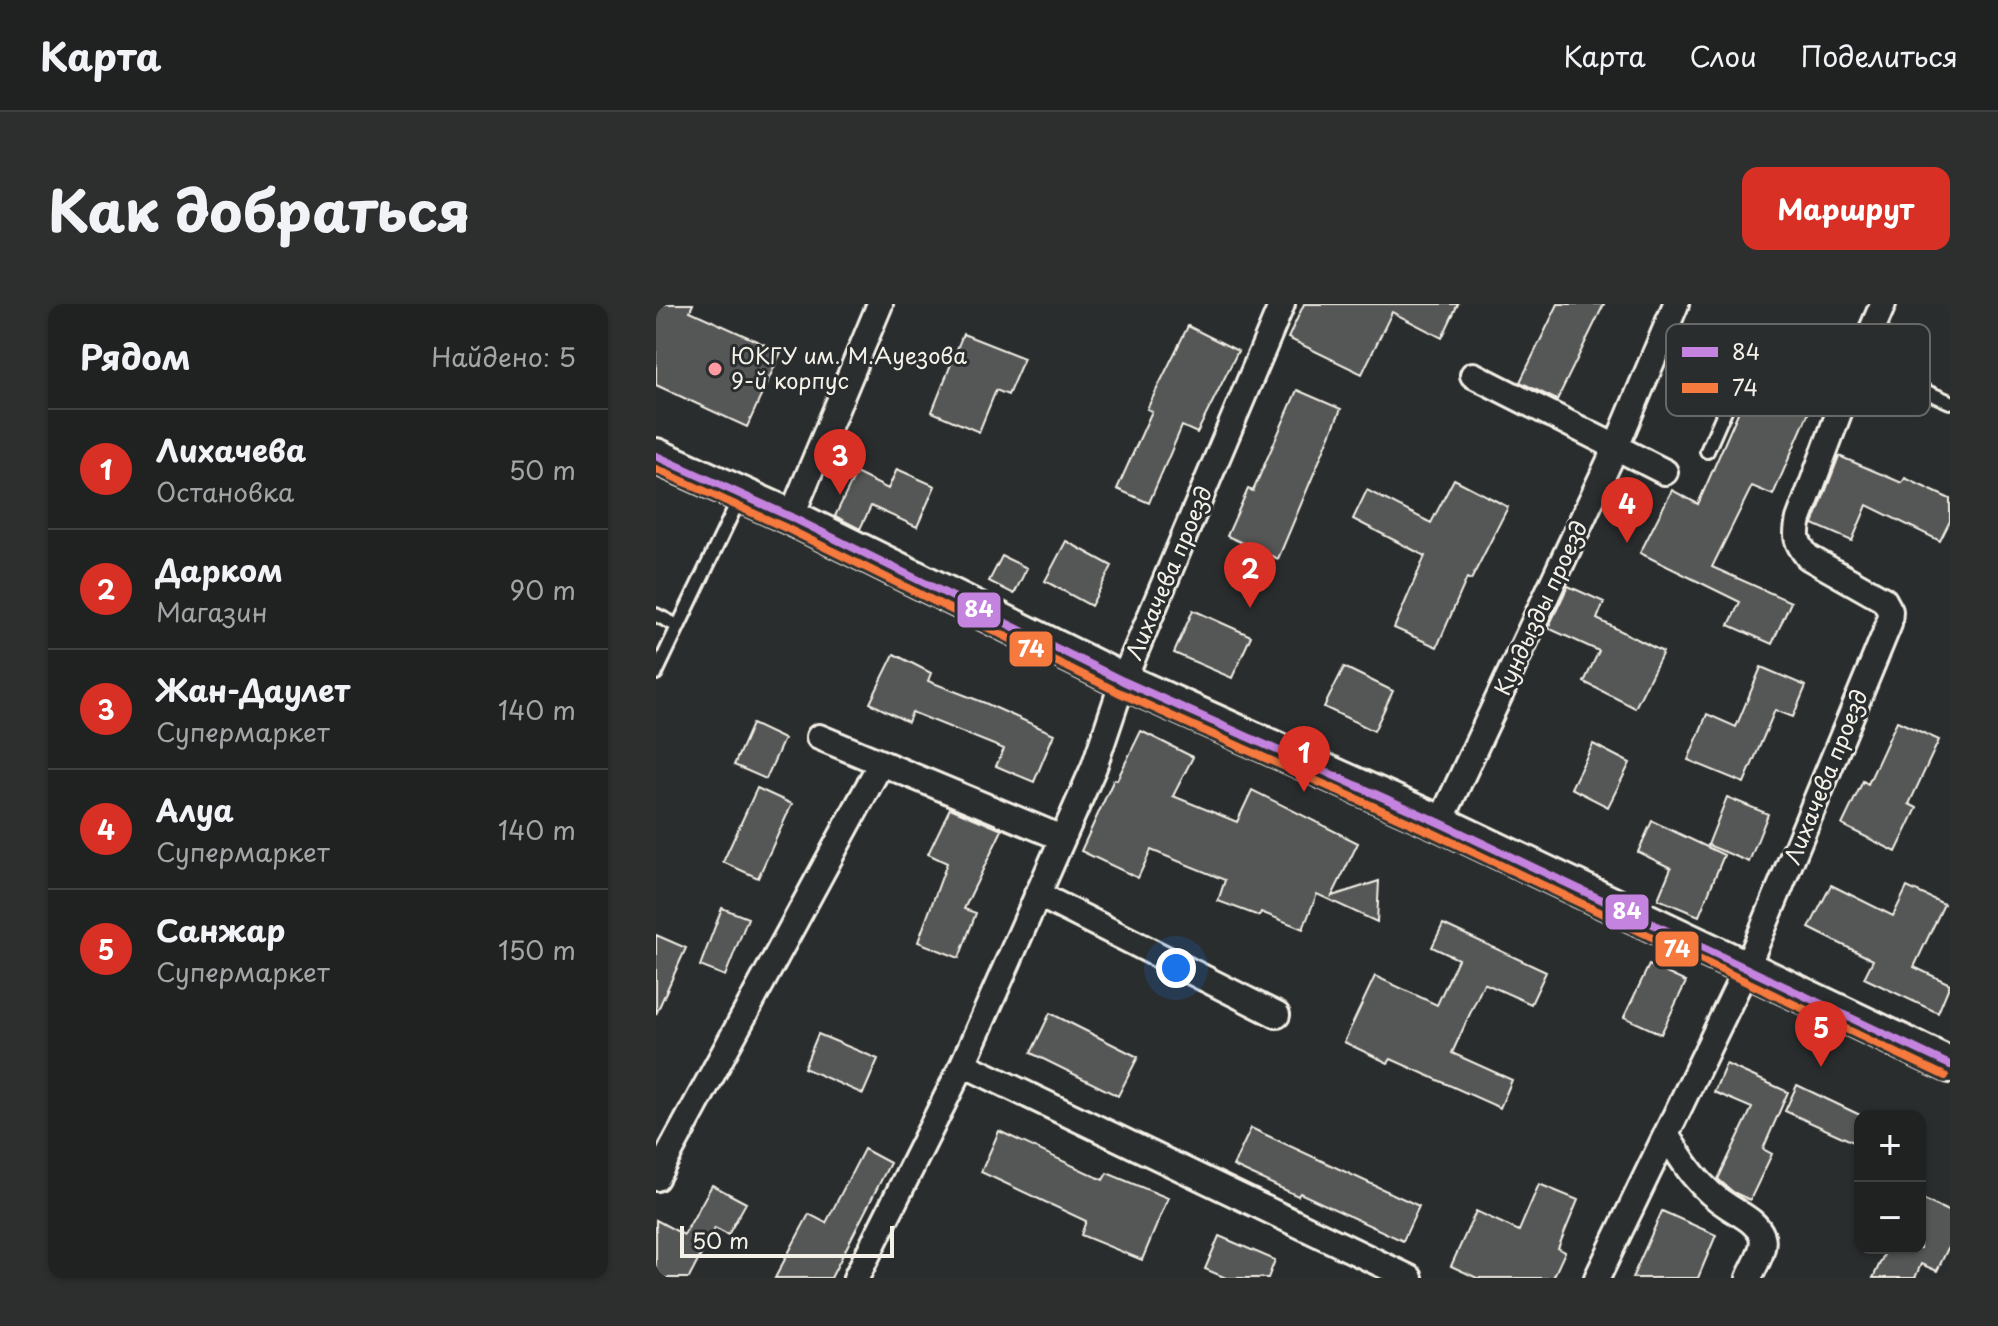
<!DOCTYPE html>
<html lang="ru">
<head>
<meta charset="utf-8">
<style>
	body { margin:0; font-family:"Playpen Sans",sans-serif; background:#2d2f2f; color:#f1f3f6 }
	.controls { position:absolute; right:24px; bottom:24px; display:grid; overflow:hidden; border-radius:16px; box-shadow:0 2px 6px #0004 }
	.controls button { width:72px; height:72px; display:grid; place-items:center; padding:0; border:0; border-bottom:2px solid #3d3f40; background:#202222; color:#f1f3f6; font:40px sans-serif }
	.scale { position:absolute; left:24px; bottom:20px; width:214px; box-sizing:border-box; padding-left:8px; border:4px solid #f4f1e8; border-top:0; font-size:22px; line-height:28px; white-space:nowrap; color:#f4f1e8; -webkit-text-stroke:6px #2a2d2e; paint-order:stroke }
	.you { position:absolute; left:520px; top:664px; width:28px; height:28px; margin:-20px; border:6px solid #fff; border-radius:50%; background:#1a73e8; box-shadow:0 0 0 12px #1a73e833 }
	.badge { display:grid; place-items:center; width:52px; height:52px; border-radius:50%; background:#d93025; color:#fff; font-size:26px; font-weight:700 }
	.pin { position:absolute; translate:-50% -66px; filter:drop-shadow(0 2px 4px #0008) }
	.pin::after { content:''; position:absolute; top:42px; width:28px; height:24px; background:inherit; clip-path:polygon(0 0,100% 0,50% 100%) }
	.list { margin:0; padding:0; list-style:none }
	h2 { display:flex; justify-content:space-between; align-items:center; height:104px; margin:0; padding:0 32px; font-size:34px }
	h2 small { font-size:26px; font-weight:400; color:#a2a4a5 }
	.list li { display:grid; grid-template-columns:52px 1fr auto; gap:24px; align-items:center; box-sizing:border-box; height:120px; padding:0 32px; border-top:2px solid #3d3f40 }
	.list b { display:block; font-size:30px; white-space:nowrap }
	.list p { margin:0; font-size:26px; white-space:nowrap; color:#a2a4a5 }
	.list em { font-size:26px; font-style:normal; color:#a2a4a5 }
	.map { position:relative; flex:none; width:1294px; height:974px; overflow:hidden; border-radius:16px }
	header { display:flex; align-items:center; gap:48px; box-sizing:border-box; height:112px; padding:0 40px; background:#202222; border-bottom:2px solid #3d3f40 }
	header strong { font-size:38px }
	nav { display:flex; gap:44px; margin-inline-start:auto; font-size:28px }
	.intro { display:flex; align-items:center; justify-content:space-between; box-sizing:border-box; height:192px; padding:0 48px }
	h1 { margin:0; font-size:56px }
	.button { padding:20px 36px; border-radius:16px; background:#d93025; color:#fff; font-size:28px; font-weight:700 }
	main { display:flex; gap:48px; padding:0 48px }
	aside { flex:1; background:#202222; border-radius:16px; box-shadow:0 2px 6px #0004 }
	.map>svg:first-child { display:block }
</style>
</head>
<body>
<header>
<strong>Карта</strong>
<nav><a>Карта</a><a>Слои</a><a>Поделиться</a></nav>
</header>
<div class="intro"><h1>Как добраться</h1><a class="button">Маршрут</a></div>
<main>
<aside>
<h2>Рядом<small>Найдено: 5</small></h2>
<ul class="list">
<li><span class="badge">1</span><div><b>Лихачева</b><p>Остановка</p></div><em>50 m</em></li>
<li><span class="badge">2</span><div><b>Дарком</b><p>Магазин</p></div><em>90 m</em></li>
<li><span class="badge">3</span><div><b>Жан-Даулет</b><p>Супермаркет</p></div><em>140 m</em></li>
<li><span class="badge">4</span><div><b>Алуа</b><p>Супермаркет</p></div><em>140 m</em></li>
<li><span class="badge">5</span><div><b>Санжар</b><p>Супермаркет</p></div><em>150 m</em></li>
</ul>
</aside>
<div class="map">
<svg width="1294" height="974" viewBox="0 0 1294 974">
	<rect width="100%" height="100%" fill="#2a2d2e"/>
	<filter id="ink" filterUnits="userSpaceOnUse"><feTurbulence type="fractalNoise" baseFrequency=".0125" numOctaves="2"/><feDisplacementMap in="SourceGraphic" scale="16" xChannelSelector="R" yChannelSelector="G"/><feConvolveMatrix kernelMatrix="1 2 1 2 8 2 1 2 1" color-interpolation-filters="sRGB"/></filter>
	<g filter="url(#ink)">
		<path fill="#555756" stroke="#f4f1e8" stroke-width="2" d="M0 0H37L34 7 125 48 91 123 0 81Z
			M648 0H802L786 34 736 8 706 70 632 34Z
			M902 0H948L901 96 864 78Z
			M532 22 582 47 541 129 526 122 493 199 461 185 496 107 491 105Z
			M307 30 368 54 352 91 340 86 323 128 276 108Z
			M1109 47 1168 73 1117 191 1096 182 1056 263 1135 298 1116 340 1073 321 1084 298 984 249 1016 186 1042 200Z
			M641 86 685 105 622 255 571 232 592 185 597 187Z
			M1183 152 1246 179 1249 174 1294 195V217L1284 237 1211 201 1196 237 1157 220Z
			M241 165 279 182 261 223 215 202 204 225 179 212 200 169 232 185Z
			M798 175 852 203 815 276 811 274 781 343 738 324 769 252 697 215 711 186 775 219Z
			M410 237 456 262 435 302 389 277Z
			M346 252 371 264 358 290 333 277Z
			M912 282 948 298 941 315 1007 348 979 404 928 378 943 347 892 324Z
			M537 306 595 332 576 374 518 349Z
			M238 350 275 369 272 377 329 399 398 430 378 478 340 462 348 445 256 408 252 418 214 399Z
			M688 363 737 387 718 427 668 403Z
			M1105 363 1150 382 1137 413 1119 406 1088 479 1032 456 1051 410 1080 423Z
			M1241 417 1283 436 1253 500 1261 504 1240 548 1186 521 1207 477 1212 480Z
			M96 420 128 435 110 475 78 461Z
			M485 427 537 453 517 492 581 518 596 486 702 539 676 592 723 577 721 618 661 590 647 625 605 608 603 612 562 597 569 576 495 546 482 574 425 547 458 475 461 476Z
			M937 440 974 459 952 503 915 484Z
			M101 484 136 500 102 574 67 558Z
			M1071 493 1112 510 1093 558 1052 541Z
			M294 504 346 526 308 605 320 609 303 654 262 638 291 559 272 550Z
			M996 517 1068 551 1043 612 1002 595 1015 564 982 548Z
			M1175 581 1237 612 1251 583 1288 600 1258 663 1294 680 1282 709 1208 674 1217 656 1153 624Z
			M66 604 92 614 69 672 44 662Z
			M787 620 890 668 875 700 828 679 796 749 856 776 844 804 735 755 732 759 688 738 719 672 781 701 802 655 776 643Z
			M0 631 30 644 0 710Z
			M993 661 1030 678 1005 730 968 713Z
			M394 709 482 753 462 792 375 749Z
			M162 730 222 755 207 790 148 764Z
			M1070 760 1132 788 1107 845 1116 850 1094 896 1077 888 1062 875 1096 804 1058 788Z
			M1141 781 1204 811V841L1129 807Z
			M595 824 763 902 747 937 644 889 642 892 577 862Z
			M343 827 447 876 451 869 512 894 486 956 425 931 430 917 325 868Z
			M208 845 234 859 175 974H119L153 910 170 919Z
			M883 880 922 896 902 944 909 948 897 974H821L795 962 820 907 863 927Z
			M56 881 90 899 72 931 59 924 33 974H0V916L28 931Z
			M1264 894 1294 908V940L1281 967 1265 960 1259 974H1217L1231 944H1264Z
			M1006 907 1060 931 1042 974H976Z
			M563 932 619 956 612 974H570L549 965Z"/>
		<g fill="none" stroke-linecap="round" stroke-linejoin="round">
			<defs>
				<path id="service" d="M1051 147 1096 45 1116 31 1202 58 1294 98
					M0 311 22 322
					M0 369 84 193"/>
				<path id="minor" d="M817 71 1009 168
					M135 213 224 0
					M163 433 406 534
					M784 519 960 143 1020 0
					M381 590 621 711
					M307 760 754 974
					M1011 832C1029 861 1044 885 1073 903 1085 911 1101 918 1106 932 1110 945 1098 962 1093 974
					M0 874 225 459
					M200 974 307 760 438 463 467 377 626 0
					M941 974 1091 663 1233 320 1234 307 1228 296 1152 253C1140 238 1139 233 1143 215L1202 58 1227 0"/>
				<path id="secondary" d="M0 152 135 213 467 377 784 519 1294 761"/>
			</defs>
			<use href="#service" stroke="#f4f1e8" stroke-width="18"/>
			<use href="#minor" stroke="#f4f1e8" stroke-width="30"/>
			<use href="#secondary" stroke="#f4f1e8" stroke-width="40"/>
			<use href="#service" stroke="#2a2d2e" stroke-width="12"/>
			<use href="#minor" stroke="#2a2d2e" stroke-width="24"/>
			<use href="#secondary" stroke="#2a2d2e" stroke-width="34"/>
			<defs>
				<path id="bus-1" d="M0 152 135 213 467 377 784 519 1294 761"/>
				<path id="bus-2" d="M0 165 130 224 462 388 779 530 1289 772"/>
			</defs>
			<use href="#bus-1" stroke="#2a2d2e" stroke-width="14"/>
			<use href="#bus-2" stroke="#2a2d2e" stroke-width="14"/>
			<use href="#bus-1" stroke="#c483df" stroke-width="8"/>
			<use href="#bus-2" stroke="#f6793e" stroke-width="8"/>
		</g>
	</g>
	<circle fill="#ff9aa2" stroke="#2a2d2e" stroke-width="3" cx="59" cy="65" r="8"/>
	<g text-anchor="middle" stroke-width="6" stroke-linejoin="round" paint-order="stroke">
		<g font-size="22" fill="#f4f1e8" stroke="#2a2d2e" text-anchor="start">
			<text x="75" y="60">ЮКГУ им. М.Ауезова<tspan x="75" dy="25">9-й корпус</tspan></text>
		</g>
		<g font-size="22" fill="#f4f1e8" stroke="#2a2d2e">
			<text transform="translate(513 269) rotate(-67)" y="8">Лихачева проезд</text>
			<text transform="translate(885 304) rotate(-65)" y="8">Кундызды проезд</text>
			<text transform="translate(1170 473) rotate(-68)" y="8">Лихачева проезд</text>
		</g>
	</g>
	<rect x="1010" y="20" width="264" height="92" rx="12" fill="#2a2d2e" stroke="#676866" stroke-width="2"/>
	<rect x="1026" y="43" width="36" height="10" fill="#c483df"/>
	<rect x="1026" y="79" width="36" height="10" fill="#f6793e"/>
	<g font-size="22" fill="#f4f1e8">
		<text x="1076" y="56">84</text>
		<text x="1076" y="92">74</text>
	</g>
	<g stroke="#2a2d2e" stroke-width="3">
		<rect x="300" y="287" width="46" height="38" rx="8" fill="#c483df"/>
		<rect x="352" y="326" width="46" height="38" rx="8" fill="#f6793e"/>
		<rect x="948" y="589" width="46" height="38" rx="8" fill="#c483df"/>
		<rect x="998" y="626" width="46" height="38" rx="8" fill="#f6793e"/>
	</g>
	<g font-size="22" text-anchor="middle" font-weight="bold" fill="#fff">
		<text x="323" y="313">84</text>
		<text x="375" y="353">74</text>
		<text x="971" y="615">84</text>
		<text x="1021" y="653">74</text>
	</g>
</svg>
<div class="controls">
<button>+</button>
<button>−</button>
</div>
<div class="scale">50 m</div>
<div class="you"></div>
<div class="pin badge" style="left:648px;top:488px">1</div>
<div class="pin badge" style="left:594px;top:304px">2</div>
<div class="pin badge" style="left:184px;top:191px">3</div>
<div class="pin badge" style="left:971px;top:239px">4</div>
<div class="pin badge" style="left:1165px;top:763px">5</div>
</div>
</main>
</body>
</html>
